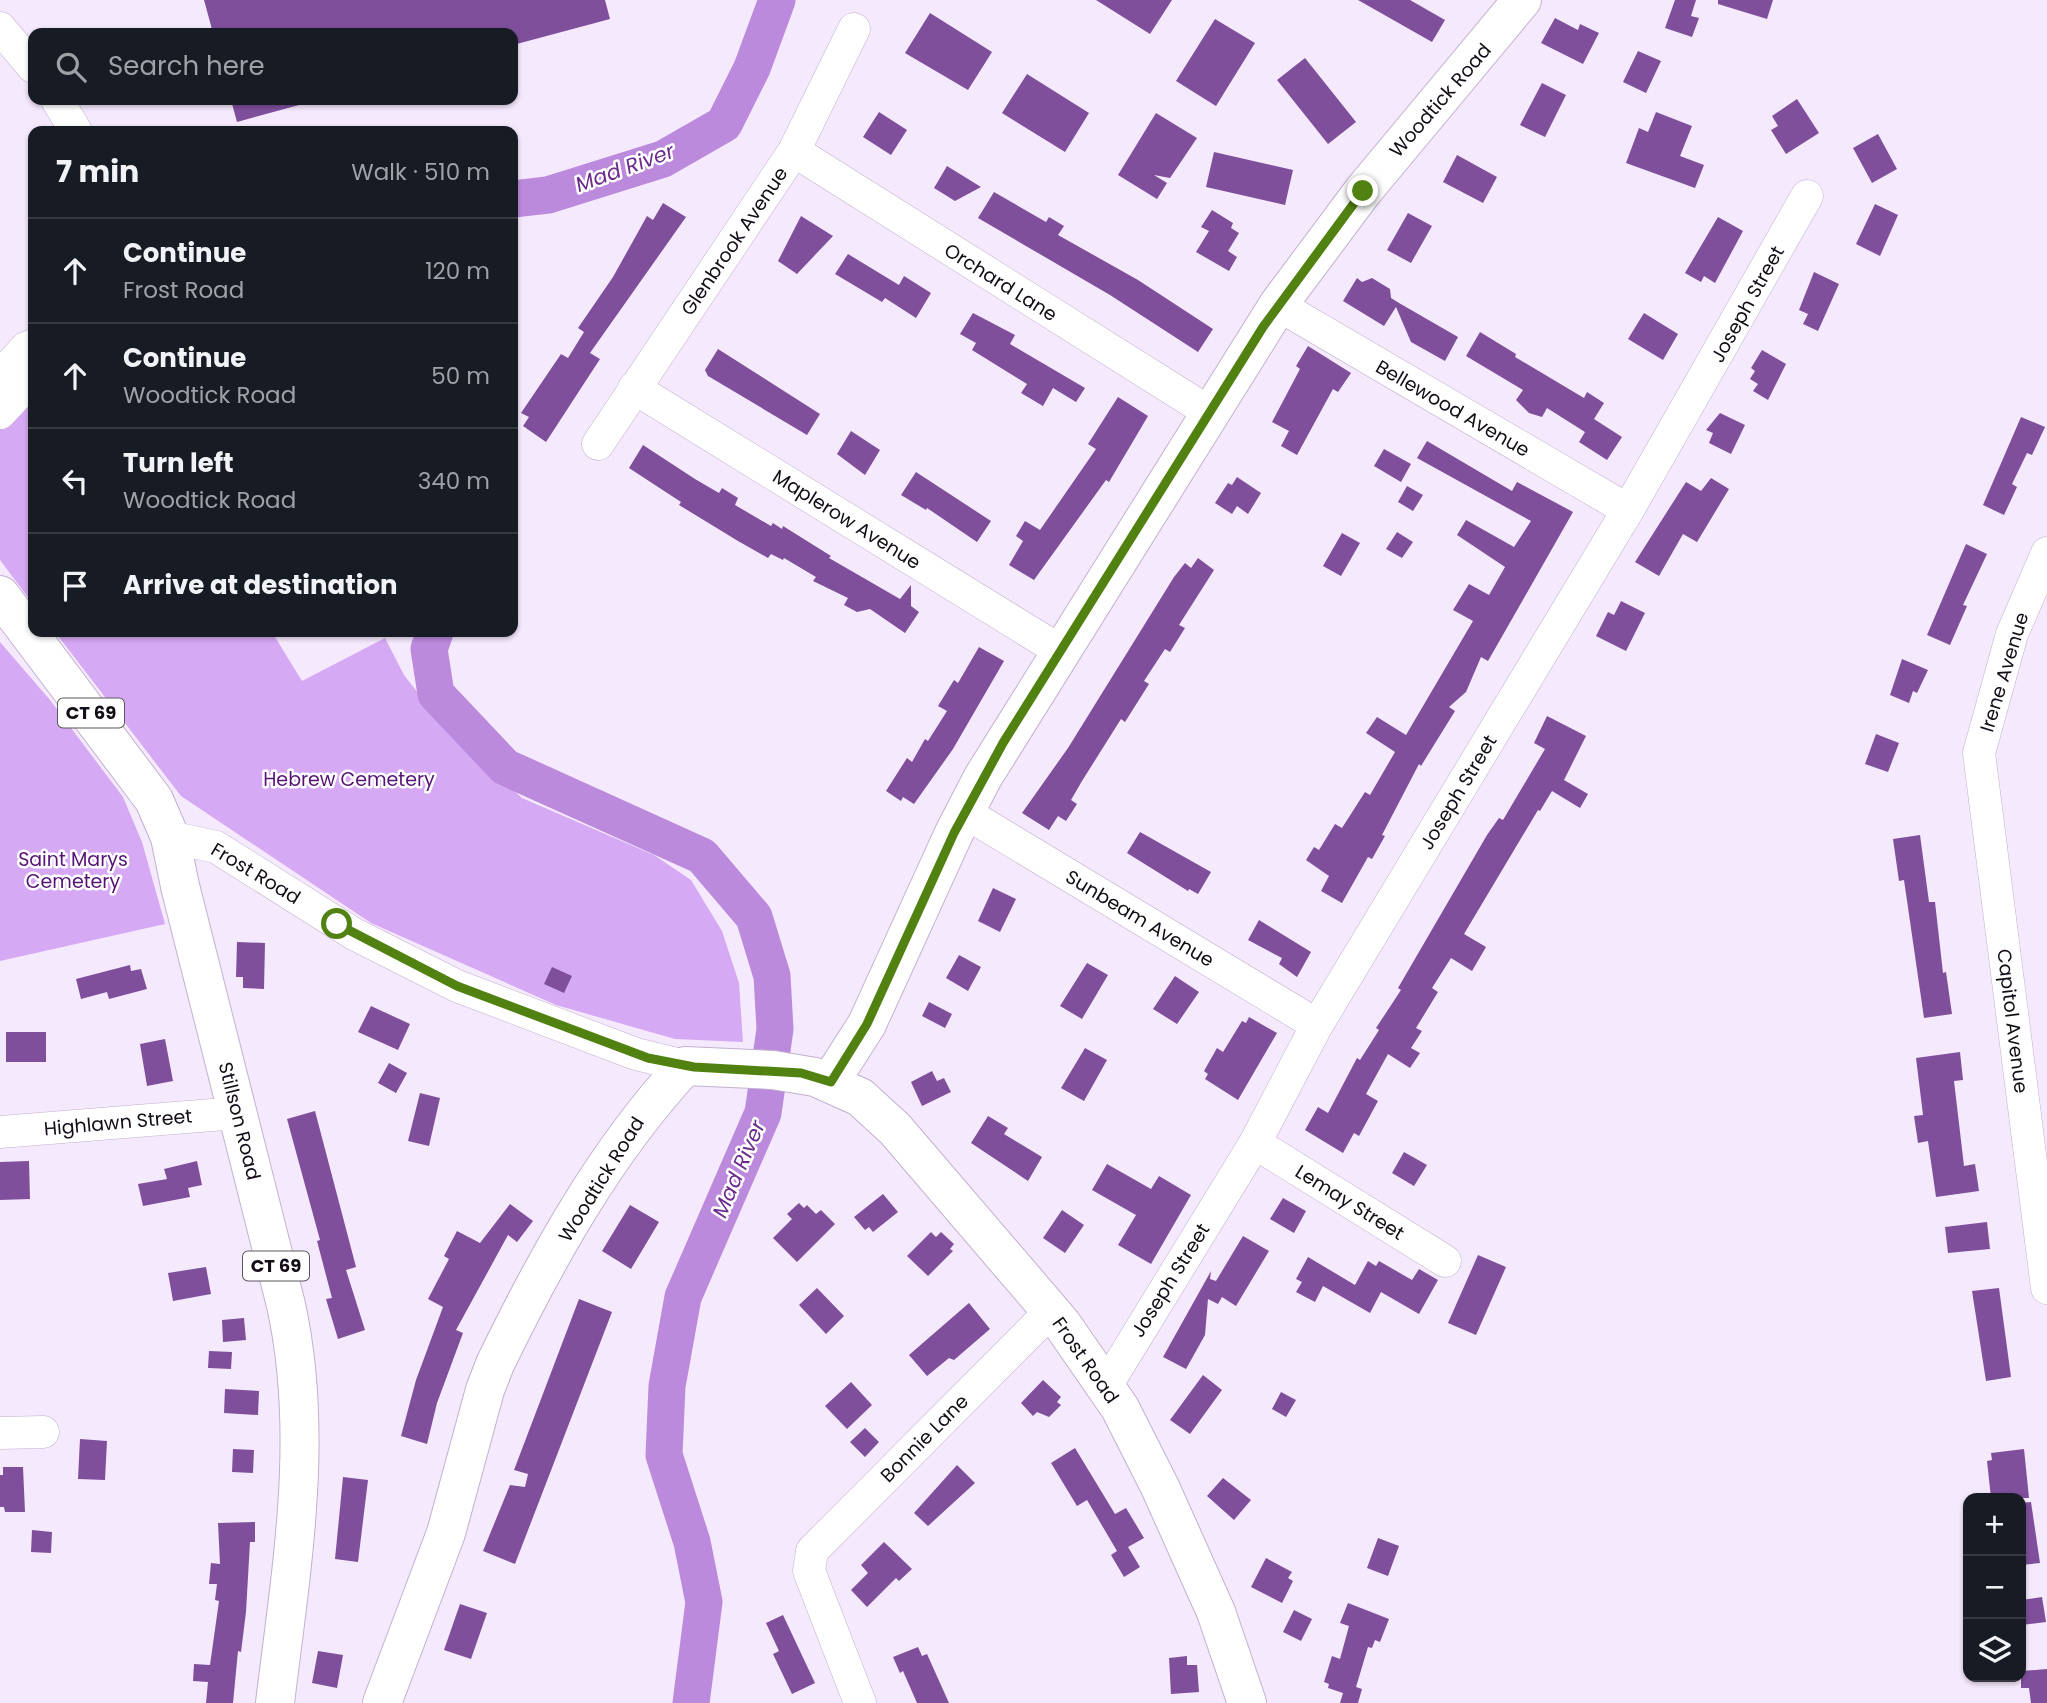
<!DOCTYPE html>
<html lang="en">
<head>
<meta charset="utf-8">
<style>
	body { margin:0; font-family:Poppins,sans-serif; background:#242831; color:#f1f3f6 }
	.controls { position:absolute; right:21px; bottom:21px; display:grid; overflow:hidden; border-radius:14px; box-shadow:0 2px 5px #0004 }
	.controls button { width:63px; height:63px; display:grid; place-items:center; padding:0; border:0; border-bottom:2px solid #363941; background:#171b24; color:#f1f3f6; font:35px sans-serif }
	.stop { position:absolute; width:21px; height:21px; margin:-16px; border:5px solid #518111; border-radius:50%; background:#fff }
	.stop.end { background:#518111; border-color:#fff; box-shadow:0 2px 7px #0008 }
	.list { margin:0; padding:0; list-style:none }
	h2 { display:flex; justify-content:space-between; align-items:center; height:91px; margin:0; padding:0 28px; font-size:30px }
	h2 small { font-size:23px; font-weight:400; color:#9ea1a6 }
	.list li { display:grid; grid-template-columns:46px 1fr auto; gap:21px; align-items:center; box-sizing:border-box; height:105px; padding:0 28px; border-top:2px solid #363941 }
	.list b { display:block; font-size:26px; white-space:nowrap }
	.list p { margin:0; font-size:23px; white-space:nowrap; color:#9ea1a6 }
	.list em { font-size:23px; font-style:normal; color:#9ea1a6 }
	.icon { flex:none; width:38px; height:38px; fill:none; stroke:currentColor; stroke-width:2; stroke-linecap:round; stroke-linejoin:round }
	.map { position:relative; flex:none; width:2047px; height:1703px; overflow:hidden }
	.search { position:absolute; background:#171b24; box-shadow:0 2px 5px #0004; left:28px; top:28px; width:490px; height:77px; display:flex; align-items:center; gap:18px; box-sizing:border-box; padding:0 24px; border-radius:14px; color:#9ea1a6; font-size:26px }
	.panel { position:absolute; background:#171b24; box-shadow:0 2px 5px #0004; left:28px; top:126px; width:490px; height:511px; border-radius:14px }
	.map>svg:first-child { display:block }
</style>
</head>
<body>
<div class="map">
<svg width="2047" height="1703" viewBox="0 0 2047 1703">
	<rect width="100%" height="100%" fill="#f5e9fd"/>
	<path fill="#d6a9f4" d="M33 393V604L0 560V421Z
		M55 632H272L302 681 385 638 404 675 444 726 522 798 654 855 691 880 722 931 739 983 743 1042 675 1039 556 1005 371 923 181 796Z
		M0 642 50 700 123 797 142 842 165 924 0 961Z"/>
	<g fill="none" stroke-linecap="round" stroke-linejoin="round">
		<path stroke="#bc8adc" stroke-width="37" d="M513 199 548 195 663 159 724 124 752 68 777 0
			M435 632 429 649 436 694 505 767 702 856 754 917 772 976 775 1029 763 1113 683 1297 667 1386 664 1455 692 1542 704 1602 691 1703"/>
	</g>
	<path fill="#7f4f9c" d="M204 0H605L610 19 513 45V33H213Z
		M1096 0H1172L1150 34Z
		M1358 0H1410L1445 20 1432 42Z
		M1675 0H1696L1691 16 1699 18 1692 37 1665 28Z
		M1718 0H1773L1767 19 1718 4Z
		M930 13 992 52 968 90 905 53Z
		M1555 18 1578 30 1580 24 1599 33 1583 64 1541 43Z
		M1215 19 1255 43 1216 106 1176 81Z
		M1638 51 1661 61 1646 93 1623 82Z
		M1305 58 1356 122 1328 144 1277 80Z
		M1027 74 1089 113 1065 152 1002 113Z
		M1542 83 1566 95 1545 137 1520 125Z
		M1797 99 1819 133 1786 154 1771 130 1778 126 1772 116Z
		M231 100H298L299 105 237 122Z
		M879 112 907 130 891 155 863 137Z
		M1656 112 1692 126 1680 156 1704 165 1695 188 1626 163 1639 128 1648 132Z
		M1156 113 1197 138 1170 178 1154 175 1167 183 1157 199 1118 175Z
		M1878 134 1897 169 1872 183 1853 148Z
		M1214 152 1293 170 1285 205 1206 187Z
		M1457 155 1497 177 1483 203 1443 182Z
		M947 166 981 187 955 201 934 188Z
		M994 192 1046 222 1049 217 1064 226 1058 235 1138 280 1213 329 1198 352 1110 295 978 218Z
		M663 203 686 217 590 353 600 359 546 442 523 426 529 417 521 413 561 354 568 358 584 332 578 328 613 277 647 216 653 220Z
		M1875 204 1898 215 1880 256 1856 244Z
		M1212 210 1233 223 1231 228 1239 233 1228 251 1237 257 1229 271 1196 252 1209 231 1201 227Z
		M1408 213 1432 226 1411 263 1387 250Z
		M801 216 833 236 797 274 778 261Z
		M1718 217 1743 231 1715 283 1704 276 1701 282 1685 273Z
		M848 254 899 285 904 276 931 293 916 318 885 298 882 302 835 274Z
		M1814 272 1839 284 1818 331 1803 324 1808 314 1799 310Z
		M1357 278 1362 282 1372 278 1390 289 1391 298 1399 303 1458 337 1445 361 1411 342 1396 307 1384 326 1343 301Z
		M973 313 1015 335 1010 344 1085 388 1076 402 1053 388 1043 406 1021 393 1027 384 972 350 976 343 960 334Z
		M1644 313 1678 334 1663 360 1628 339Z
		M1480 332 1516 354 1515 357 1584 398 1587 392 1604 403 1594 419 1622 437 1607 460 1579 442 1585 432 1547 408 1542 417 1529 413 1516 400 1523 390 1466 356Z
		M1308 346 1351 373 1338 392 1333 389 1297 455 1281 446 1289 431 1272 422 1300 369 1296 366Z
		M718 349 820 414 807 435 708 376 705 370Z
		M1762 350 1786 364 1768 400 1753 391 1758 384 1750 379 1755 371 1751 368Z
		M1118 397 1148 416 1109 482 1106 480 1034 580 1009 565 1023 541 1016 536 1025 521 1040 530 1096 449 1088 444Z
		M1720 413 1745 425 1731 454 1709 443 1713 433 1706 430Z
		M2021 417 2045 427 2032 455 2027 453 2012 484 2017 487 2004 515 1983 505Z
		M851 431 880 450 865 475 837 454Z
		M1427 441 1512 491 1517 482 1573 512 1488 661 1481 657 1466 692 1449 707 1455 711 1421 766 1419 764 1382 835 1385 836 1372 859 1368 857 1342 903 1321 891 1329 876 1306 860 1314 847 1319 850 1335 824 1342 828 1365 792 1370 795 1395 752 1366 733 1377 717 1406 735 1473 621 1453 610 1469 584 1489 595 1505 567 1457 535 1466 520 1514 547 1531 521 1417 458Z
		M643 445 695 479 719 493 722 488 738 498 735 505 771 526 773 523 782 529 783 526 831 556 829 558 900 599 911 585V606L919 612 905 633 870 609 857 612 844 605 848 598 813 581 816 577 784 558 783 560 771 554 768 558 738 541 679 505 681 502 629 468Z
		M1384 449 1411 464 1401 482 1374 466Z
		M916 472 991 521 977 542 927 508 926 510 901 495Z
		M1237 477 1261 493 1248 514 1237 506 1232 514 1215 503 1228 483 1232 485Z
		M1711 478 1729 489 1697 542 1683 534 1659 576 1635 562 1686 482 1701 491Z
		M1407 486 1423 495 1413 511 1398 502Z
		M1397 532 1413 542 1402 558 1386 549Z
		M1342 533 1360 543 1341 576 1323 566Z
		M1966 544 1987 554 1963 605 1967 606 1950 645 1927 635Z
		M1198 558 1214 570 1179 625 1185 628 1170 652 1165 649 1144 681 1149 684 1125 722 1121 719 1082 781 1071 800 1077 804 1066 821 1058 816 1049 830 1022 813 1068 748 1174 577 1185 563 1191 568Z
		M1621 601 1645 613 1626 651 1596 636 1608 612 1614 615Z
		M979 647 1004 661 953 749 914 804 903 797 901 801 886 791 907 758 912 762 925 739 928 741 947 711 938 706 954 680 958 683Z
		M1902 659 1928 670 1917 693 1913 691 1909 703 1890 695Z
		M1547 716 1586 736 1564 780 1588 794 1580 808 1552 791 1540 811 1538 810 1464 934 1486 947 1472 971 1451 958 1432 988 1438 992 1416 1028 1422 1031 1411 1048 1420 1053 1410 1068 1388 1054 1366 1094 1378 1101 1359 1136 1354 1133 1343 1153 1305 1130 1318 1107 1328 1113 1357 1058 1360 1060 1379 1030 1376 1028 1401 990 1398 988 1487 835 1499 818 1503 820 1545 749 1534 743Z
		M1876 734 1899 743 1888 772 1865 764Z
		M1140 832 1211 872 1198 894 1189 889 1188 891 1127 853Z
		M1920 835 1929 902H1935L1943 973 1946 972 1952 1014 1924 1018 1904 880 1899 881 1893 839Z
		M993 888 1016 899 1000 932 978 921Z
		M1259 920 1311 952 1297 977 1279 964 1282 958 1248 940Z
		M237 942 265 943 264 989 243 988V977H236Z
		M959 955 981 967 968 991 946 978Z
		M1087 963 1108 975 1082 1019 1060 1006Z
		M130 965 131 971 141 969 147 989 109 999 107 992 81 999 76 979Z
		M552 967 572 976 564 993 544 984Z
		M1175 976 1199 992 1177 1024 1153 1009Z
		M929 1002 952 1014 945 1028 922 1016Z
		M371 1006 410 1024 398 1050 358 1032Z
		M1249 1017 1277 1033 1238 1100 1205 1079 1208 1074 1204 1071 1217 1048 1223 1052 1242 1021 1246 1023Z
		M6 1032H46V1062H6Z
		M165 1039 173 1081 147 1086 140 1044Z
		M1085 1048 1107 1060 1084 1101 1061 1088Z
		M1960 1052 1963 1080 1954 1081 1964 1166 1975 1164 1979 1191 1936 1197 1928 1141 1918 1143 1914 1116 1923 1115 1916 1058Z
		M389 1063 407 1073 396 1093 378 1083Z
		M932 1071 937 1081 944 1078 951 1092 922 1106 911 1082Z
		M420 1093 440 1098 429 1146 408 1141Z
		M315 1111 356 1267 346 1270 365 1330 338 1339 326 1299 332 1298 317 1241 320 1240 287 1119Z
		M988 1116 1008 1128 1004 1134 1042 1157 1028 1181 971 1143Z
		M1404 1152 1427 1165 1414 1186 1392 1173Z
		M29 1161 30 1199 0 1200V1162Z
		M197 1161 202 1185 188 1188 190 1197 143 1206 138 1184 167 1179 164 1169Z
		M1107 1164 1151 1189 1159 1176 1191 1195 1151 1264 1118 1245 1136 1215 1092 1190Z
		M883 1194 898 1212 873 1232 869 1227 865 1230 854 1217Z
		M1283 1198 1306 1211 1294 1233 1270 1219Z
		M799 1203 804 1208 807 1205 816 1214 821 1210 835 1224 797 1262 773 1238 792 1219 787 1214Z
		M510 1204 533 1221 517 1242 508 1235 456 1330 463 1333 437 1403 427 1444 401 1436 416 1380 443 1307 428 1299 449 1259 444 1256 457 1231 480 1243Z
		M630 1205 659 1222 631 1269 602 1251Z
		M1062 1210 1084 1225 1065 1253 1043 1238Z
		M1987 1222 1990 1249 1948 1253 1945 1227Z
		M931 1232 936 1237 941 1232 954 1244 950 1249 953 1251 928 1276 907 1256Z
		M1243 1236 1269 1251 1236 1306 1222 1297 1218 1304 1208 1299 1205 1335 1186 1369 1163 1357 1211 1271 1210 1279 1216 1281Z
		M1478 1255 1506 1267 1476 1335 1448 1323Z
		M1308 1257 1355 1285 1368 1261 1376 1266 1379 1261 1412 1280 1419 1269 1438 1280 1419 1314 1381 1292 1370 1313 1323 1286 1315 1302 1296 1292 1302 1282 1296 1279Z
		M206 1267 211 1294 173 1301 168 1273Z
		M817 1288 844 1316 826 1334 799 1305Z
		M1999 1288 2011 1377 1986 1381 1972 1291Z
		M579 1299 612 1312 515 1564 483 1551 510 1485 525 1487 528 1474 514 1470Z
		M969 1303 990 1329 954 1360 949 1358 927 1376 909 1355Z
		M244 1318 246 1340 223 1342 222 1320Z
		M209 1351 232 1352 231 1369 208 1368Z
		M1203 1375 1222 1390 1190 1434 1170 1420Z
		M1043 1380 1061 1397 1057 1402 1061 1405 1049 1417 1037 1412 1033 1416 1021 1403Z
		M851 1382 872 1405 847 1429 825 1406Z
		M225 1389 259 1391 258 1415 224 1413Z
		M1281 1392 1296 1400 1286 1417 1272 1409Z
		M865 1428 879 1442 865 1457 850 1442Z
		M80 1439 107 1441 105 1480 78 1479Z
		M1075 1448 1115 1514 1126 1508 1144 1538 1128 1547 1140 1567 1124 1577 1111 1555 1117 1551 1087 1500 1077 1506 1051 1463Z
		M233 1449 254 1450 253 1473 232 1472Z
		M2024 1449 2029 1498H1991L1987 1461 1992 1460 1991 1453Z
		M957 1465 975 1483 928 1526 914 1513Z
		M3 1467H23L25 1512H5L4 1507H0V1475H3Z
		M343 1477 368 1480 358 1562 335 1559Z
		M1223 1478 1251 1500 1234 1520 1207 1496Z
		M2031 1502 2040 1563 2021 1565V1503Z
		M255 1522V1542H250L246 1612 241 1652 238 1651 233 1703H206L208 1682 193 1681 194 1664 210 1665 219 1601 215 1600 217 1584H209L211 1563 220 1564 218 1523Z
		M32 1530 52 1532 51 1553 31 1552Z
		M1378 1538 1399 1546 1388 1576 1367 1568Z
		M884 1542 912 1569 899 1581 896 1578 867 1607 851 1590 868 1573 861 1565Z
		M1266 1558 1292 1572 1288 1578 1293 1581 1282 1603 1251 1587Z
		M2042 1597 2046 1622 2021 1625V1600Z
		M1348 1603 1389 1619 1380 1642 1375 1640 1372 1648 1368 1647 1356 1687 1362 1689 1358 1703H1340L1343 1693 1328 1688 1329 1684 1324 1682 1332 1656 1340 1659 1349 1626 1340 1623Z
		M460 1604 487 1613 471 1659 444 1650Z
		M1294 1610 1312 1619 1301 1641 1283 1632Z
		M783 1615 815 1683 792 1694 773 1654 779 1651 766 1623Z
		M918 1647 922 1656 927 1654 949 1703H917L903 1671 900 1673 893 1657Z
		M318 1651 343 1655 337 1688 312 1683Z
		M1187 1656V1665H1197L1199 1692 1171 1694 1169 1658Z
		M2047 1669V1703H2031L2029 1688H2021V1671Z"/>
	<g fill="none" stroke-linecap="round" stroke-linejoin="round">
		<defs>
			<path id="minor" d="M0 28 33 67
				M57 100 76 131
				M794 151 1209 412
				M1278 305 1628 510
				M0 376 26 348 33 345
				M634 388 1059 650
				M0 413 33 378
				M598 444 794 151 854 29
				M2047 553 2012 634 1979 753 2047 1288
				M964 812 1317 1025
				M170 837 216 847 354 934 457 986 636 1054 685 1066
				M0 1132 237 1113
				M1255 1143 1445 1261
				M1106 1386 1255 1143 1317 1025 1628 510 1807 196
				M0 1433 43 1432
				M860 1703 809 1571 812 1551 1051 1311"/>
			<path id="major" d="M0 595 154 800 170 837 180 886 286 1305C315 1437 291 1570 275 1703
				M830 1082 867 1024 954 833 983 777 1278 305 1363 191 1522 0
				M382 1703 446 1533 485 1390 495 1364C546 1259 605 1152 685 1066L773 1070 815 1077 860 1097 895 1129 1062 1324 1120 1408 1160 1487 1216 1612 1247 1703"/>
		</defs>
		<use href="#minor" stroke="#c3b0d0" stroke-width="33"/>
		<use href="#major" stroke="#c3b0d0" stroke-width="40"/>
		<use href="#minor" stroke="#fff" stroke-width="32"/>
		<use href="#major" stroke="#fff" stroke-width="38"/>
	</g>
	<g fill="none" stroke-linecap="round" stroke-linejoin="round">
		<path stroke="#518111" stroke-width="9" d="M337 924 457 986 648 1058 694 1067 801 1073 831 1082 867 1024 954 833 1003 743 1263 327 1363 191"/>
	</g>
	<g text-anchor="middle" stroke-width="5" stroke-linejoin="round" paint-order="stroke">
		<g fill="#fff" stroke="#5a565d" stroke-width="2">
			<rect x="58" y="698.5" width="66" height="29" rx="5"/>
			<rect x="243" y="1251.5" width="66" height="29" rx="5"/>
		</g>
		<g font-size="18" font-weight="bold" fill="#140d18">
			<text x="91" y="719">CT 69</text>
			<text x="276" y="1272">CT 69</text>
		</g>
		<g font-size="19" fill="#140d18" stroke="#fff">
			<text transform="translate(1440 100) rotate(-49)" y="7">Woodtick Road</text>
			<text transform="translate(734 241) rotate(-56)" y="7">Glenbrook Avenue</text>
			<text transform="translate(1001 282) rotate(32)" y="7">Orchard Lane</text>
			<text transform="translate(1747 304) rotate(-61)" y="7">Joseph Street</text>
			<text transform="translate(1453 408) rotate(30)" y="7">Bellewood Avenue</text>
			<text transform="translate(847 519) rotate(32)" y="7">Maplerow Avenue</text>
			<text transform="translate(2004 672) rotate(-73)" y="7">Irene Avenue</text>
			<text transform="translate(1458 792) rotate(-59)" y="7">Joseph Street</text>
			<text transform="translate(256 873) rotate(31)" y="7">Frost Road</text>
			<text transform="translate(1140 918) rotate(31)" y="7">Sunbeam Avenue</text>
			<text transform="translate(2013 1021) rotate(83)" y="7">Capitol Avenue</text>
			<text transform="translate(240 1121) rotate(76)" y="7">Stillson Road</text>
			<text transform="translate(118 1122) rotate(-5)" y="7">Highlawn Street</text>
			<text transform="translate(601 1179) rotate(-58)" y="7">Woodtick Road</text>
			<text transform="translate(1350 1202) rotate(32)" y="7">Lemay Street</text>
			<text transform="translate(1170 1280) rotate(-58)" y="7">Joseph Street</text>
			<text transform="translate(1086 1360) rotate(55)" y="7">Frost Road</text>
			<text transform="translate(924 1438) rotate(-45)" y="7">Bonnie Lane</text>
		</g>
		<g font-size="19" fill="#561475" stroke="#fff">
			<text x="349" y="786">Hebrew Cemetery</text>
			<text x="73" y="866">Saint Marys<tspan x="73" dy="22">Cemetery</tspan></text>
		</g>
		<g font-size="21" font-style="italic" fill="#6b2c8c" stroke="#fff">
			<text transform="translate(625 168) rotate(-20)" y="7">Mad River</text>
			<text transform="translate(739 1169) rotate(-67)" y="7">Mad River</text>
		</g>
	</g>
</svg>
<div class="controls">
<button>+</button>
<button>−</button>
<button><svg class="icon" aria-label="layers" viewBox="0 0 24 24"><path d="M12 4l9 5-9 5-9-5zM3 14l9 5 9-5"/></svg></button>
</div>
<div class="stop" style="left:337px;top:924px"></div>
<div class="stop end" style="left:1363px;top:191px"></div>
<div class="search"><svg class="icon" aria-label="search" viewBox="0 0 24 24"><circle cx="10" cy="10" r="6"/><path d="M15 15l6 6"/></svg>Search here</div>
<section class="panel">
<h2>7 min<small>Walk · 510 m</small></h2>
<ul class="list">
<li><svg class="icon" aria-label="ahead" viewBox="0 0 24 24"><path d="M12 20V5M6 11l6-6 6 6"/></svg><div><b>Continue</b><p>Frost Road</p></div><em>120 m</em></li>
<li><svg class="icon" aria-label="ahead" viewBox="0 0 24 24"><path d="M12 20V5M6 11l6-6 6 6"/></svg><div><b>Continue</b><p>Woodtick Road</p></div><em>50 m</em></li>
<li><svg class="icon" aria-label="left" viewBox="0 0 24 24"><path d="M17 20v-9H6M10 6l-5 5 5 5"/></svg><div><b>Turn left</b><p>Woodtick Road</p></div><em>340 m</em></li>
<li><svg class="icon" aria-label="arrive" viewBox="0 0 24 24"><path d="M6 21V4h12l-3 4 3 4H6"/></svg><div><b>Arrive at destination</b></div></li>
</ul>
</section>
</div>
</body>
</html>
